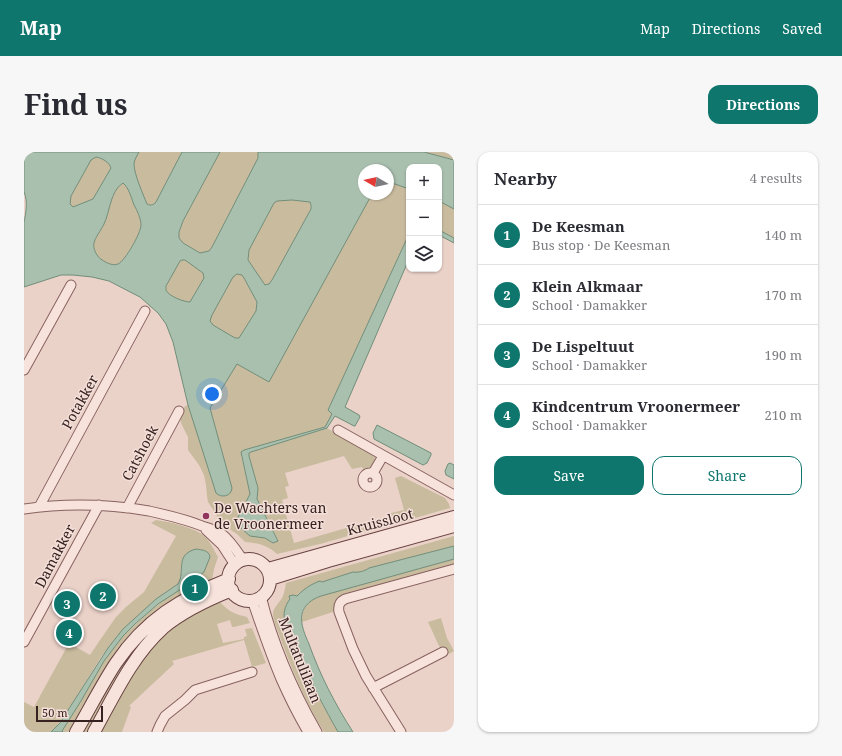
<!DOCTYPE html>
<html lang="en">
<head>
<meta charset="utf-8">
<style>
	body { margin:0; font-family:"Noto Serif",serif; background:#f7f7f7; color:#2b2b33 }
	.controls { position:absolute; right:12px; top:12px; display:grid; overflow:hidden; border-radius:8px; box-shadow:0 1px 3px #0004 }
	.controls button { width:36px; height:36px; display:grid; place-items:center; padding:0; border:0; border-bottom:1px solid #e1e1e2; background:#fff; color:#2b2b33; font:20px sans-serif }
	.compass { position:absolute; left:334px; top:12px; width:36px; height:36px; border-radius:50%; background:#fff; box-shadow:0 1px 3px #0004; rotate:279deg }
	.scale { position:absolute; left:12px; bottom:10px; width:67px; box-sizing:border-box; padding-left:4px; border:2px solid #382221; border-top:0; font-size:11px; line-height:14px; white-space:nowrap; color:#382221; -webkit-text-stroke:3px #f3dfd8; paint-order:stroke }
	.you { position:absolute; left:188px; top:242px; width:14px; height:14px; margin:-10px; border:3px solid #fff; border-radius:50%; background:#1a73e8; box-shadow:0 0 0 6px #1a73e833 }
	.badge { display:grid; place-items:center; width:26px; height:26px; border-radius:50%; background:#0f766e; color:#fff; font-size:13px; font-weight:700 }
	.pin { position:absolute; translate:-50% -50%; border:2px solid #fff; box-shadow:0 1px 4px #0006 }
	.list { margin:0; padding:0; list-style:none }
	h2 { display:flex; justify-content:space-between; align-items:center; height:52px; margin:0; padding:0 16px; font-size:17px }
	h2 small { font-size:13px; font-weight:400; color:#7c7c81 }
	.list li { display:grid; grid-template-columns:26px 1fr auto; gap:12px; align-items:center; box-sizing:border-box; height:60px; padding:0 16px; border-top:1px solid #e1e1e2 }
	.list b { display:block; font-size:15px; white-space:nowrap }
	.list p { margin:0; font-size:13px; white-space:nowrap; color:#7c7c81 }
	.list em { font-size:13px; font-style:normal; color:#7c7c81 }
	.actions { display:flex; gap:8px; padding:12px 16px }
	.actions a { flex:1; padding:9px 0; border:1px solid #0f766e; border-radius:12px; text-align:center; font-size:14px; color:#0f766e }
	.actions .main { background:#0f766e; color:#fff }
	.icon { flex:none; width:22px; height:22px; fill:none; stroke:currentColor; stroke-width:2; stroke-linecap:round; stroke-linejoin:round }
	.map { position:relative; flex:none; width:430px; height:580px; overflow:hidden; border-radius:12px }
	header { display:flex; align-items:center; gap:24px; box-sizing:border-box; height:56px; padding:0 20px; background:#0f766e; color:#fff }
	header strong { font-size:19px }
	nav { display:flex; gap:22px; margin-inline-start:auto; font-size:14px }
	.intro { display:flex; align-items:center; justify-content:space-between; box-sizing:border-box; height:96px; padding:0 24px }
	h1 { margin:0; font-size:28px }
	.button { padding:10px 18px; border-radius:12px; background:#0f766e; color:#fff; font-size:14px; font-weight:700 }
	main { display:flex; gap:24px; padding:0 24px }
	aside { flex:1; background:#fff; border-radius:12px; box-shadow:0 1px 3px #0004 }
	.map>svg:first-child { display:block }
</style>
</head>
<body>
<header>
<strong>Map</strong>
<nav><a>Map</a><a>Directions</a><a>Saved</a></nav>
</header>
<div class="intro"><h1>Find us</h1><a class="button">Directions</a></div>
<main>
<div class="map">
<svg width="430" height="580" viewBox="0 0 430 580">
	<rect width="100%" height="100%" fill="#ebd2c9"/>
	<path fill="#c9bb9e" d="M115 0H158L132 50C128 53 127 54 123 52 119 42 110 22 110 12 110 8 113 4 115 0Z
		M196 0H234V6L188 95 185 99 176 101 159 91 155 86V80L159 69Z
		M400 0H430V8Z
		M72 5C78 6 85 10 87 16L69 47 49 55 46 52 47 44 67 8Z
		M99 31C105 36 107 45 110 53 113 58 117 67 117 73 117 81 101 109 94 112 88 115 76 108 73 103 71 100 69 95 70 91 71 86 77 78 80 72 86 59 86 39 99 31Z
		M364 31 371 32 385 37V82L304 258 308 262 301 275 220 298 217 300V303L225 337 226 342 223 348 236 385 241 386 249 391 254 388 233 347 234 336 225 303V301L227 300 303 276 348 303 351 305C351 313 347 316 340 319L338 315 328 317 320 304 261 321 265 334 261 335 264 346 258 348 270 391 354 367 356 375 296 392 253 402C243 393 233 391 221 390L213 382 196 371 193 364 184 350 183 344 182 333 180 323 175 313 164 298V285L157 271 156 265 161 254 164 253 192 341 195 343 200 344 208 336 186 256 213 211 245 229 348 42H364Z
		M268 48 286 50 287 57 248 128 245 132 241 133 224 108 225 98 250 51 253 49Z
		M415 49 430 57V86L415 78Z
		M156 108H161L179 121 180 126 166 150C160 150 144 144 142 138 142 137 142 136 142 134Z
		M213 122 218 123 220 126 233 150 232 159 215 186H211L188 173 186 169 188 163 209 124Z
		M377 324 421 346 425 352 426 356 370 372 367 361 380 358 371 326Z
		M132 368C145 370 170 375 180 384 186 389 190 398 194 405L190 417 188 428 148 450 62 553 44 580H39L37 579 57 549 80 509 99 484 126 459 144 445 171 428 175 424 181 399 172 397 157 411V428L154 432 132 447 99 477 77 505 46 555 30 578 27 580H0V550L10 555 45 491 66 503 74 491 92 465 102 455 120 440 152 384 127 371Z
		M430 384V394L345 416C341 419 334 421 329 420L288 433 282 436 273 444 270 443 266 447 261 455C263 464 265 473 268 482 279 516 296 549 314 580H300C281 549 267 516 255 482 253 476 249 468 249 462 249 456 255 451 258 446 260 442 261 437 262 431Z
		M430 407V413L321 444 312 459 278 470C278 458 282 452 292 445Z
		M195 449C204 459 210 462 223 465L226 471 210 475H208L206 468 193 472 199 491 220 487V485L223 484 221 477 228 476 242 511 228 515 220 488 148 509 150 512 105 554 107 555 98 580H75L110 516 151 470Z
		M417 466 423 486 430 499 425 502 415 494 404 470Z
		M145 469 65 580H59L88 526 119 483Z"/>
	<path fill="#aac0af" stroke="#708e79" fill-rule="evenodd" d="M0 0H115C113 4 110 8 110 12 110 22 119 42 123 52 127 54 129 53 132 50L158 0H196L159 69 155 80V86L159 91 176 101 185 99 188 95 234 6V0H400L430 8V57L415 49V15H385V37L371 32 364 31V18H340V42H348L245 230 213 212 186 256 208 336C207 345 197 346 192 341L164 253 149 190 142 172 134 161 116 145 110 142 85 129 68 125 49 123H37L0 135V70C2 61 4 49 0 40ZM72 5C78 6 85 10 87 16L69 47 49 55 46 52 47 44 67 8ZM99 31C105 36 107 45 110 53 113 58 117 67 117 73 117 81 101 109 94 112 88 115 76 108 73 103 71 100 69 95 70 91 71 86 77 78 80 72 86 60 86 39 99 31ZM268 48 286 50 287 53V57L248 128 245 132 241 133 224 108 225 98 250 51 253 49ZM158 108H161L179 121 180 126 166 150C160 150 144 144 142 138 142 137 142 136 142 134L156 109ZM213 122 218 123 220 126 233 150 232 159 215 186H211L189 173 186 169 188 163 209 125Z
		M415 78 430 86V91L415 83Z
		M385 82V107L321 255 335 263 336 265 331 274H330L311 264 303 276 227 300 225 301V304L234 336 233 347 254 389 249 391 241 386 226 384 211 371 226 342 217 300 220 298 301 275 308 262 304 258Z
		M353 273 407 301V303L403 311 399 313 350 287 349 281Z
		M426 311 430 313V327L422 323 421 319 424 312Z
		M430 394V407L297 444C288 447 280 453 278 462 276 472 281 483 285 492 296 523 311 552 329 580H314C301 557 288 533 278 508 273 496 268 485 265 473L261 471C259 462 260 455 266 447L265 444 269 443 273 444C280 437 287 432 296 429L298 430 329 420C334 421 341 419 345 416Z
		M172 397C178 398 185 398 186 405L180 420 171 428 134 452 111 472 99 484 80 509 57 549 38 579 39 580H27L36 571 46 555 84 496 99 477 132 447 154 432C162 419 150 403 172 397Z"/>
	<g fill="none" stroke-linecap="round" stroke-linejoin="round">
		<defs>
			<path id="street" d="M0 218 47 133
				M314 278 430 343
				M339 328a7 7 0 1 1 14 0a7 7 0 1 1-14 0Z
				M349 321 359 304
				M15 355 121 159
				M103 356 155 259
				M0 357C42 351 83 352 125 359 143 363 161 367 178 374 185 376 192 378 198 382 207 389 213 399 219 408
				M182 378 198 393 211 413
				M237 444C249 492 269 538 293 580
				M228 448C237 474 246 501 257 527 265 545 274 563 284 580
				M0 490 75 353
				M349 536 419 500
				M133 580 136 573 141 564 161 548 171 538 228 520
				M377 580 342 524 329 497 315 460C314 454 315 450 321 447L430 417"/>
			<path id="secondary" d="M204 428a21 21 0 1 1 42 0a21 21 0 1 1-42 0Z
				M244 417 430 365
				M246 427 304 409 430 374
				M52 580C65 558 78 532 92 511 121 468 157 446 205 427
				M70 580C90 544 108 504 139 476 159 459 183 448 208 438"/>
		</defs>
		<use href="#street" stroke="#87625f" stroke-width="11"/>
		<use href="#secondary" stroke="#694442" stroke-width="14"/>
		<use href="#street" stroke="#f7e3dc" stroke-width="9"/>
		<use href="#secondary" stroke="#f7e3dc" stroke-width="12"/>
	</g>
	<circle fill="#91345e" stroke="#f3dfd8" stroke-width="1.5" cx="182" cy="364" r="4"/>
	<g text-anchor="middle" stroke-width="3" stroke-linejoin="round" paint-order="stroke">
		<g font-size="14" fill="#382221" stroke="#f3dfd8">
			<text transform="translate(56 250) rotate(-61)" y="5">Potakker</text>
			<text transform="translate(116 301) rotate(-62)" y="5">Catshoek</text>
			<text transform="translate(356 370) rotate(-15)" y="5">Kruissloot</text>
			<text transform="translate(31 404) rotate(-62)" y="5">Damakker</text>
			<text transform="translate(276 508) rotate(68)" y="5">Multatulilaan</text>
		</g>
		<g font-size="14" fill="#382221" stroke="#f3dfd8" text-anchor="start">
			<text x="190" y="361">De Wachters van<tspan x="190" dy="16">de Vroonermeer</tspan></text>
		</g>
	</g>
</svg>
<div class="controls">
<button>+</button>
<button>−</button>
<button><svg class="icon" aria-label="layers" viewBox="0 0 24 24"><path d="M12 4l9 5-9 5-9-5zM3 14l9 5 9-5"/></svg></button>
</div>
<svg class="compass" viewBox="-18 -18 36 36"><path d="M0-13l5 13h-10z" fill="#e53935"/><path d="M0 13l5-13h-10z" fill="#7c7c81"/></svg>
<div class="scale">50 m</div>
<div class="you"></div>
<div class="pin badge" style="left:171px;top:436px">1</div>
<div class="pin badge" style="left:79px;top:444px">2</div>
<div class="pin badge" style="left:43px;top:452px">3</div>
<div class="pin badge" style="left:45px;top:481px">4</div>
</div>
<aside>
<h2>Nearby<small>4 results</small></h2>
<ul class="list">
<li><span class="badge">1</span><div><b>De Keesman</b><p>Bus stop · De Keesman</p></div><em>140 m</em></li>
<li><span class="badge">2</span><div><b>Klein Alkmaar</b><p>School · Damakker</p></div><em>170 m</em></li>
<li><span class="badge">3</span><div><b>De Lispeltuut</b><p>School · Damakker</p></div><em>190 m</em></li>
<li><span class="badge">4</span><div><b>Kindcentrum Vroonermeer</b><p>School · Damakker</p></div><em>210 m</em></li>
</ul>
<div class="actions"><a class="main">Save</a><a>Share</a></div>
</aside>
</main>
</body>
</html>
